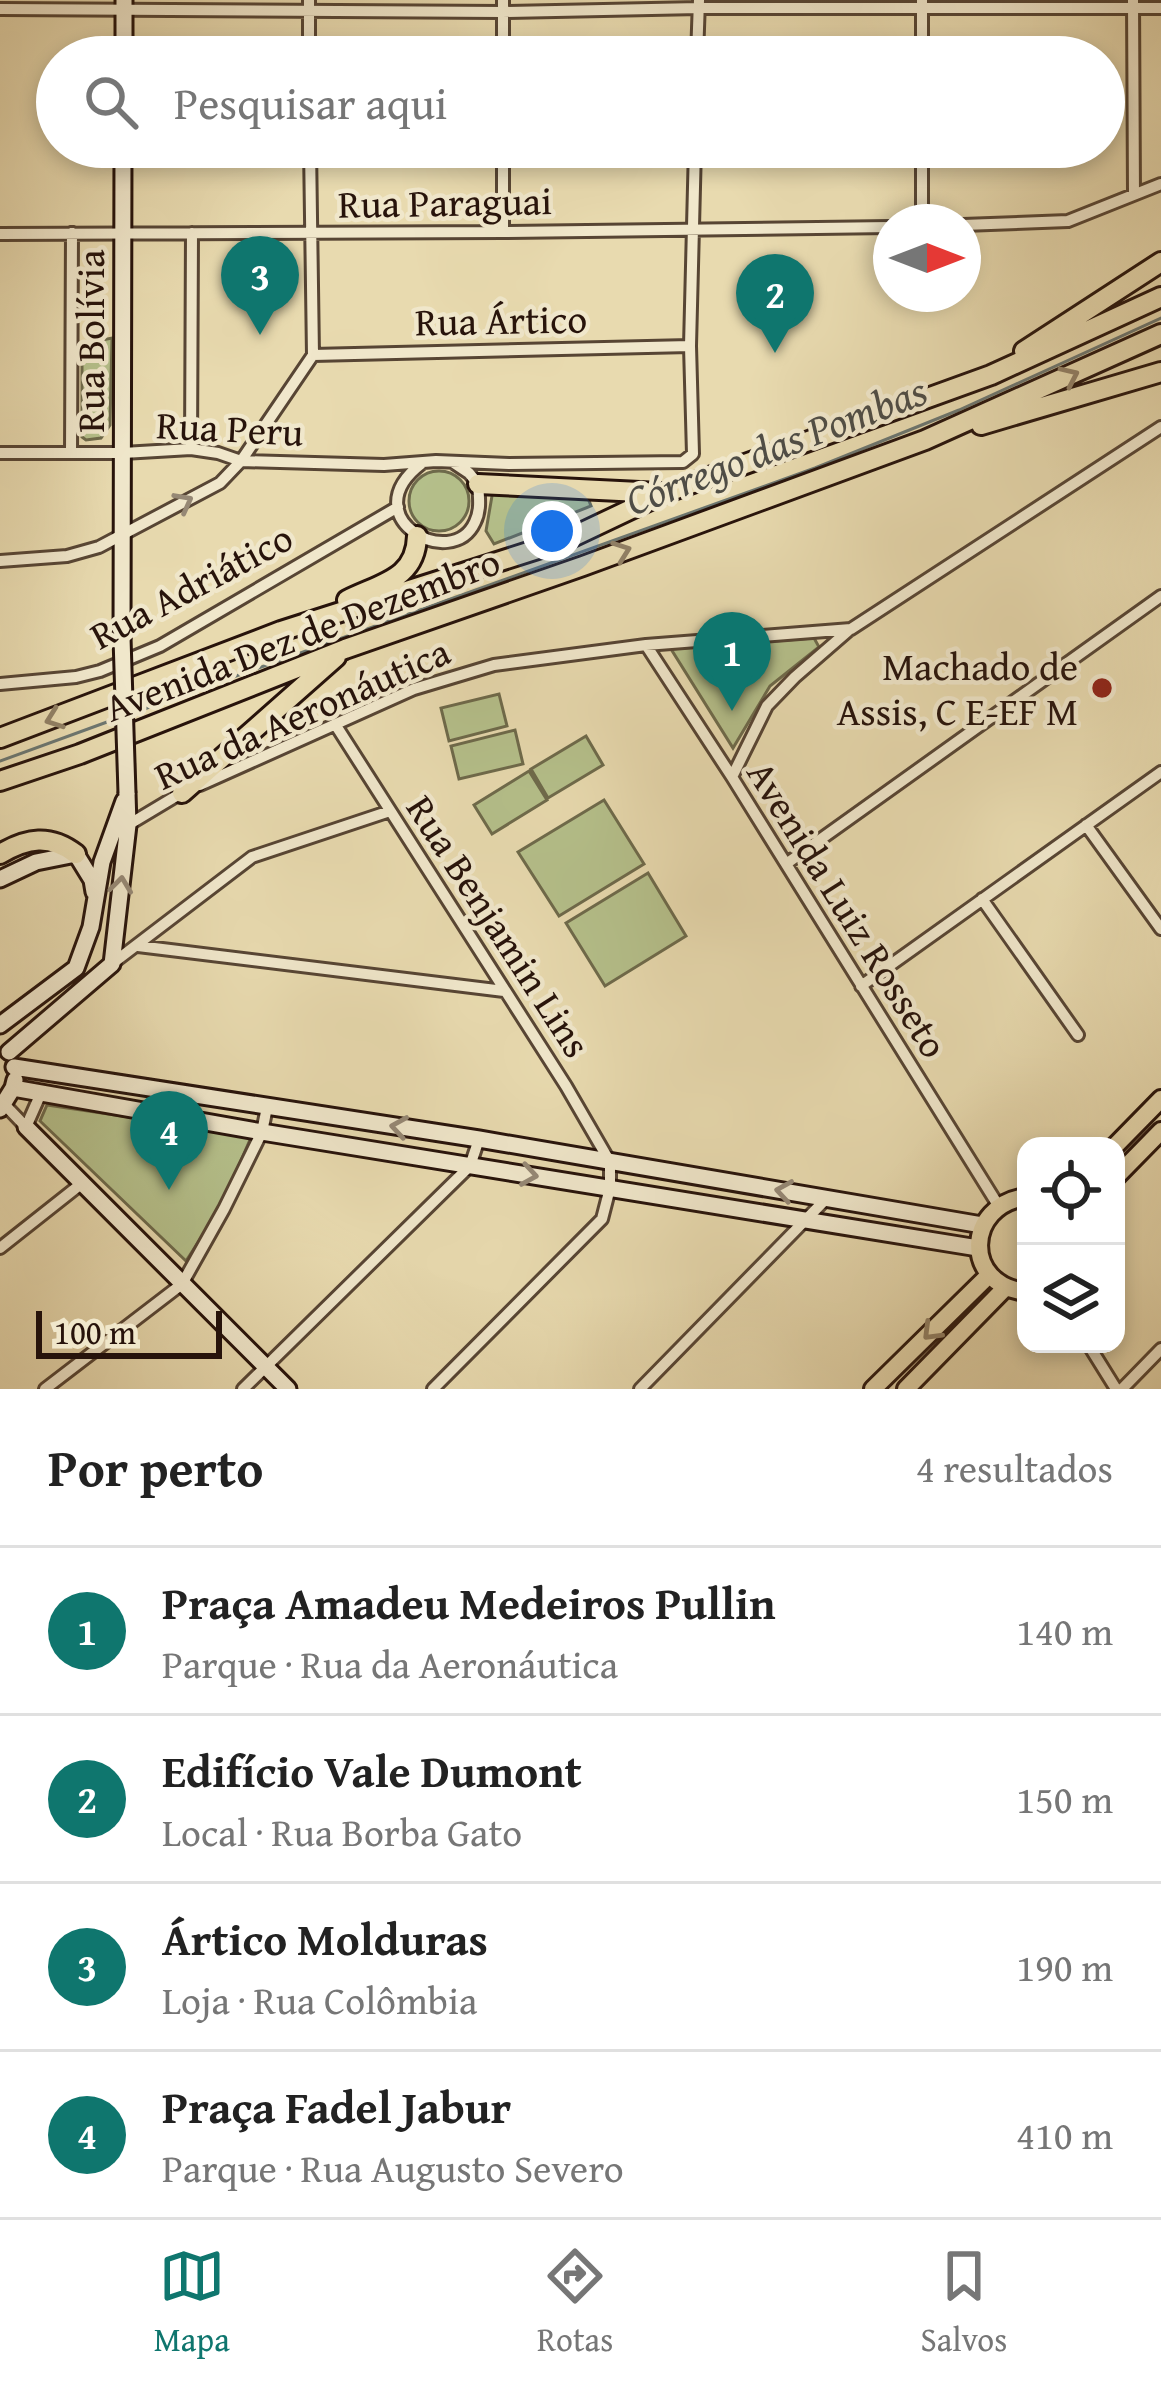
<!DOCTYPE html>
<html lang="pt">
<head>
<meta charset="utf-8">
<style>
	body { margin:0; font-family:"Gentium Book Plus",serif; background:#f6f6f6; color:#222 }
	.controls { position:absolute; right:36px; bottom:36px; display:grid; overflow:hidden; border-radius:24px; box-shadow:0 6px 18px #0003 }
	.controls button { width:108px; height:108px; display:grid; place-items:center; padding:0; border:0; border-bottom:3px solid #e0e0e0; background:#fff; color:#222; font:60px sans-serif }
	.compass { position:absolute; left:873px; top:204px; width:108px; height:108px; border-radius:50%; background:#fff; box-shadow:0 6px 18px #0003; rotate:90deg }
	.scale { position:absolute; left:36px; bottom:30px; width:186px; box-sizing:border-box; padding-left:12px; border:6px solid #27130b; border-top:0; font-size:33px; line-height:42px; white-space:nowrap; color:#27130b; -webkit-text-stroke:9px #f0e7cb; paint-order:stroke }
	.you { position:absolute; left:552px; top:531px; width:42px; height:42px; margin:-30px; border:9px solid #fff; border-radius:50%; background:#1a73e8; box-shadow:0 0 0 18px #1a73e833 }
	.badge { display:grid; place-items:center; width:78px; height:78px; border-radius:50%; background:#0f766e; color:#fff; font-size:39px; font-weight:700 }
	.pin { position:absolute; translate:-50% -99px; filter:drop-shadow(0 3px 6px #0008) }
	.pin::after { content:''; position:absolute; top:63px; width:42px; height:36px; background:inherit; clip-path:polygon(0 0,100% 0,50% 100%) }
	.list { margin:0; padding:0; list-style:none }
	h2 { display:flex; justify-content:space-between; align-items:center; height:156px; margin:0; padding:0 48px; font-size:51px }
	h2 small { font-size:39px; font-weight:400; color:#767676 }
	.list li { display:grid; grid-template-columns:78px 1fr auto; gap:36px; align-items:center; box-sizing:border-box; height:168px; padding:0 48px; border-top:3px solid #e0e0e0 }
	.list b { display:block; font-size:45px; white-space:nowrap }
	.list p { margin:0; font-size:39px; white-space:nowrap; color:#767676 }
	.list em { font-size:39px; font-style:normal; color:#767676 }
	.icon { flex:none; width:66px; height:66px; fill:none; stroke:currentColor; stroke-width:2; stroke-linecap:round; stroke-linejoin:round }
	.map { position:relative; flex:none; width:1161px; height:1389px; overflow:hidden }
	.search { position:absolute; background:#fff; box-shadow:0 6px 18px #0003; left:36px; right:36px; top:36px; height:132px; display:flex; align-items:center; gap:30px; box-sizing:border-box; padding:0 42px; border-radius:66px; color:#767676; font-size:45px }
	.sheet { height:828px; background:#fff }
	nav { display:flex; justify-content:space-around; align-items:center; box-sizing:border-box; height:168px; border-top:3px solid #e0e0e0; background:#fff; font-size:33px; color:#767676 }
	nav a { display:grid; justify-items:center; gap:6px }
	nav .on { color:#0f766e }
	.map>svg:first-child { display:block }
</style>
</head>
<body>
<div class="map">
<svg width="1161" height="1389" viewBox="0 0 1161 1389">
	<rect width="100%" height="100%" fill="#e8daaf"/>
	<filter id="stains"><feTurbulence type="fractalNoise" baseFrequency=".00167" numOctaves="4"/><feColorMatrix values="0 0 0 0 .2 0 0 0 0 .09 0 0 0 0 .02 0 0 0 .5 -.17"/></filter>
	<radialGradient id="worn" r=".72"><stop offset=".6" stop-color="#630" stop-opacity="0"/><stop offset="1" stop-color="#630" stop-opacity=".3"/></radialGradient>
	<path fill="#b5c08b" stroke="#6e6a4b" stroke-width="3" d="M112 338 110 425 101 438 86 440 82 437V344Z
		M409 501a30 30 0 1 1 60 0a30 30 0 1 1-60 0Z
		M493 490 588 498 591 506 494 544 486 531Z
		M814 638 819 647 770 686 733 748 671 649Z
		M499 694 507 726 449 741 441 708Z
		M515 730 523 764 459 779 451 746Z
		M586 736 603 765 548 798 531 769Z
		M529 771 547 800 492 834 474 805Z
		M604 800 644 864 559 916 518 852Z
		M648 873 686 936 605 986 566 923Z
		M47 1105 252 1135 221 1207 186 1261 40 1121Z"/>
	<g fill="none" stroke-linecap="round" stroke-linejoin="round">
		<path stroke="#6c7670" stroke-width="3" d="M133 713 815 468 959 410 1161 318
			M0 761 118 718"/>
		<defs>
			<path id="street" d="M309 0V57
				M503 0V57
				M1133 0 1134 194
				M0 9 503 12 699 8H1161
				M697 57 699 0
				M922 57V0
				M503 147V232
				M922 222V147
				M963 225 1068 221 1161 184
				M0 234 503 232 891 227
				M923 294V302
				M313 355 690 346
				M191 449 192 233
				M0 453H123L191 449 218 453 241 461 384 465 436 461 509 464 683 462 693 454 690 346 695 147
				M71 453 72 233
				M421 464C352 517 452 573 475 522 481 510 479 497 478 484L469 473 454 463
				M0 561 67 556 99 547 220 483 241 461 313 355 310 147
				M646 645 732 777 998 1205
				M0 684 76 677 100 671 160 646 398 507
				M335 724 566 1086 610 1162V1188L602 1219 433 1389
				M732 777 767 706 795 677 848 631
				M200 785 414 689 494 665 646 645 851 629 1161 427
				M128 825 183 792
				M1086 825 1161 929
				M786 864 1161 596
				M982 899 1078 1035
				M138 946 504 991
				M113 963 252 857 390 811
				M861 986 1161 772
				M5 1105 26 1127 41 1093
				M0 1248 81 1184
				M1088 1344 1116 1389
				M45 1389 182 1284 224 1209 262 1132 267 1107
				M243 1389 470 1166 479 1139
				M640 1389 827 1198
				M1122 1389 1161 1349"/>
			<path id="secondary" d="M124 57V0
				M122 638 123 147
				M0 879 36 862 76 854 92 880 94 892
				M0 1025 76 968 91 927 102 862 124 801
				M9 1052 112 964 128 825 127 793
				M14 1067 479 1139 982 1225
				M13 1088 262 1132 978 1248
				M0 1109 13 1088 15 1080
				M26 1127 288 1389"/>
			<path id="primary" d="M1115 1146 1161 1099
				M1116 1177 1161 1131
				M1026 1197C965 1205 962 1285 1026 1292
				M873 1389 989 1275
				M906 1389 1005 1288"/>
			<path id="highway" d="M1024 351 1161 262
				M981 425 1161 372
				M478 484 660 493
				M347 600C381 583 416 579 417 536
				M0 738 281 631 566 540 665 493 991 375 1161 297
				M0 781 80 754 345 649 583 566 925 440 1161 334
				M182 793 336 657
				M0 854C27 838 50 834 76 854"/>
		</defs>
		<use href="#street" stroke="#574534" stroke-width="16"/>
		<use href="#secondary" stroke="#27130b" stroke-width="21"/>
		<use href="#primary" stroke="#27130b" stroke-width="22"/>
		<use href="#highway" stroke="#27130b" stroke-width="24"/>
		<use href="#street" stroke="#f0e7cb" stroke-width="10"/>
		<use href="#secondary" stroke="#f0e7cb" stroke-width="15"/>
		<use href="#primary" stroke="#e8daaf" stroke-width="16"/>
		<use href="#highway" stroke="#e8daaf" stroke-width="18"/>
		<defs>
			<path id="secondary-bridge" d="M122 638 127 793"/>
		</defs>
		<use href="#secondary-bridge" stroke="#27130b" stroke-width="21" stroke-linecap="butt"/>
		<use href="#secondary-bridge" stroke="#f0e7cb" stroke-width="15"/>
	</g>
	<defs><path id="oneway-chevron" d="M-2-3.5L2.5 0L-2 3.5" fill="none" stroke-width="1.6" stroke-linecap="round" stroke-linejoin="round" transform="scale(3)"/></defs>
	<g stroke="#918065">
		<use href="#oneway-chevron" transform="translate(1070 376) rotate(-25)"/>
		<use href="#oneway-chevron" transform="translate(622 551) rotate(-20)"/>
		<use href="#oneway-chevron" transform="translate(54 719) rotate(160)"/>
		<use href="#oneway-chevron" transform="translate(931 1332) rotate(135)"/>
	</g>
	<g stroke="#968875">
		<use href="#oneway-chevron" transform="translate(184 502) rotate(-28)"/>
		<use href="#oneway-chevron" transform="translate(121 885) rotate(-83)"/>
		<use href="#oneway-chevron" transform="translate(399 1127) rotate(-171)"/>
		<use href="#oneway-chevron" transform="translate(529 1175) rotate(9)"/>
		<use href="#oneway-chevron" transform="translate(784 1191) rotate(-171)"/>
	</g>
	<circle fill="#8f2418" stroke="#f0e7cb" stroke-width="4.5" cx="1102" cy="688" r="12"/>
	<g text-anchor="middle" stroke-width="9" stroke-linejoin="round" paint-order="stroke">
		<g font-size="39" fill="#27130b" stroke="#f0e7cb">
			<text transform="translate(445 202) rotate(-1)" y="14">Rua Paraguai</text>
			<text transform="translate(501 320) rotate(-1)" y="14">Rua Ártico</text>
			<text transform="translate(90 341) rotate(-90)" y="14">Rua Bolívia</text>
			<text transform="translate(230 428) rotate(3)" y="14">Rua Peru</text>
			<text transform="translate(191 586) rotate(-28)" y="14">Rua Adriático</text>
			<text transform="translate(302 634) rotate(-21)" y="14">Avenida Dez de Dezembro</text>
			<text transform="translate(302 713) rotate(-24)" y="14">Rua da Aeronáutica</text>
			<text transform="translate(848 909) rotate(58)" y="14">Avenida Luiz Rosseto</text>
			<text transform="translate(499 926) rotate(57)" y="14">Rua Benjamin Lins</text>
		</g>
		<g font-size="39" fill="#27130b" stroke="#f0e7cb" text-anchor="end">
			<text x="1078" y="680">Machado de<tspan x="1078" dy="45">Assis, C E-EF M</tspan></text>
		</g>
		<g font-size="42" font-style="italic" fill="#4f4d46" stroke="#f0e7cb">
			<text transform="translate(776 445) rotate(-21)" y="15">Córrego das Pombas</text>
		</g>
	</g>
	<rect width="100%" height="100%" filter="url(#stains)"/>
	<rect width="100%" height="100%" fill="url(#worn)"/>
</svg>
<div class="controls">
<button><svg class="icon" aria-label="locate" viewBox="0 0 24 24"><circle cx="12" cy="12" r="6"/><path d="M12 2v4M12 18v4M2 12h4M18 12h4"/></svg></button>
<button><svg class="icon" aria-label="layers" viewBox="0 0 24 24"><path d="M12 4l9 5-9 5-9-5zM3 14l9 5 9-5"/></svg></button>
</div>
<svg class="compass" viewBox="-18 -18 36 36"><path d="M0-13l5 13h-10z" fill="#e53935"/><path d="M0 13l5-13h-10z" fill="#767676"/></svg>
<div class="scale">100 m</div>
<div class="you"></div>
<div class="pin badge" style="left:732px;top:711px">1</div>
<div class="pin badge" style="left:775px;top:353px">2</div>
<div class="pin badge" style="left:260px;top:335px">3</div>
<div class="pin badge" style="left:169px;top:1190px">4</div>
<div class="search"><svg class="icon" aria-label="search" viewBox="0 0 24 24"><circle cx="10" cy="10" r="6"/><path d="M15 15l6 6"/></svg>Pesquisar aqui</div>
</div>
<section class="sheet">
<h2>Por perto<small>4 resultados</small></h2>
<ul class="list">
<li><span class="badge">1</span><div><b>Praça Amadeu Medeiros Pullin</b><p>Parque · Rua da Aeronáutica</p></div><em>140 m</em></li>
<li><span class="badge">2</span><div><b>Edifício Vale Dumont</b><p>Local · Rua Borba Gato</p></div><em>150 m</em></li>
<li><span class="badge">3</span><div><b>Ártico Molduras</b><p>Loja · Rua Colômbia</p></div><em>190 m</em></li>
<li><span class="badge">4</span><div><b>Praça Fadel Jabur</b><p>Parque · Rua Augusto Severo</p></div><em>410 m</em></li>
</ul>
</section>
<nav>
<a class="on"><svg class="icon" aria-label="map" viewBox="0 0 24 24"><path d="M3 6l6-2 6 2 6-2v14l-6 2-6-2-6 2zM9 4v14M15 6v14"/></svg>Mapa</a>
<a><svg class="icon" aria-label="directions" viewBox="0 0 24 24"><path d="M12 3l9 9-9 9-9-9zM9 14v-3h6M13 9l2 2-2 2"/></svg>Rotas</a>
<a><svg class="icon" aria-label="saved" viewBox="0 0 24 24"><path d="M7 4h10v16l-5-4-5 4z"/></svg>Salvos</a>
</nav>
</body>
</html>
